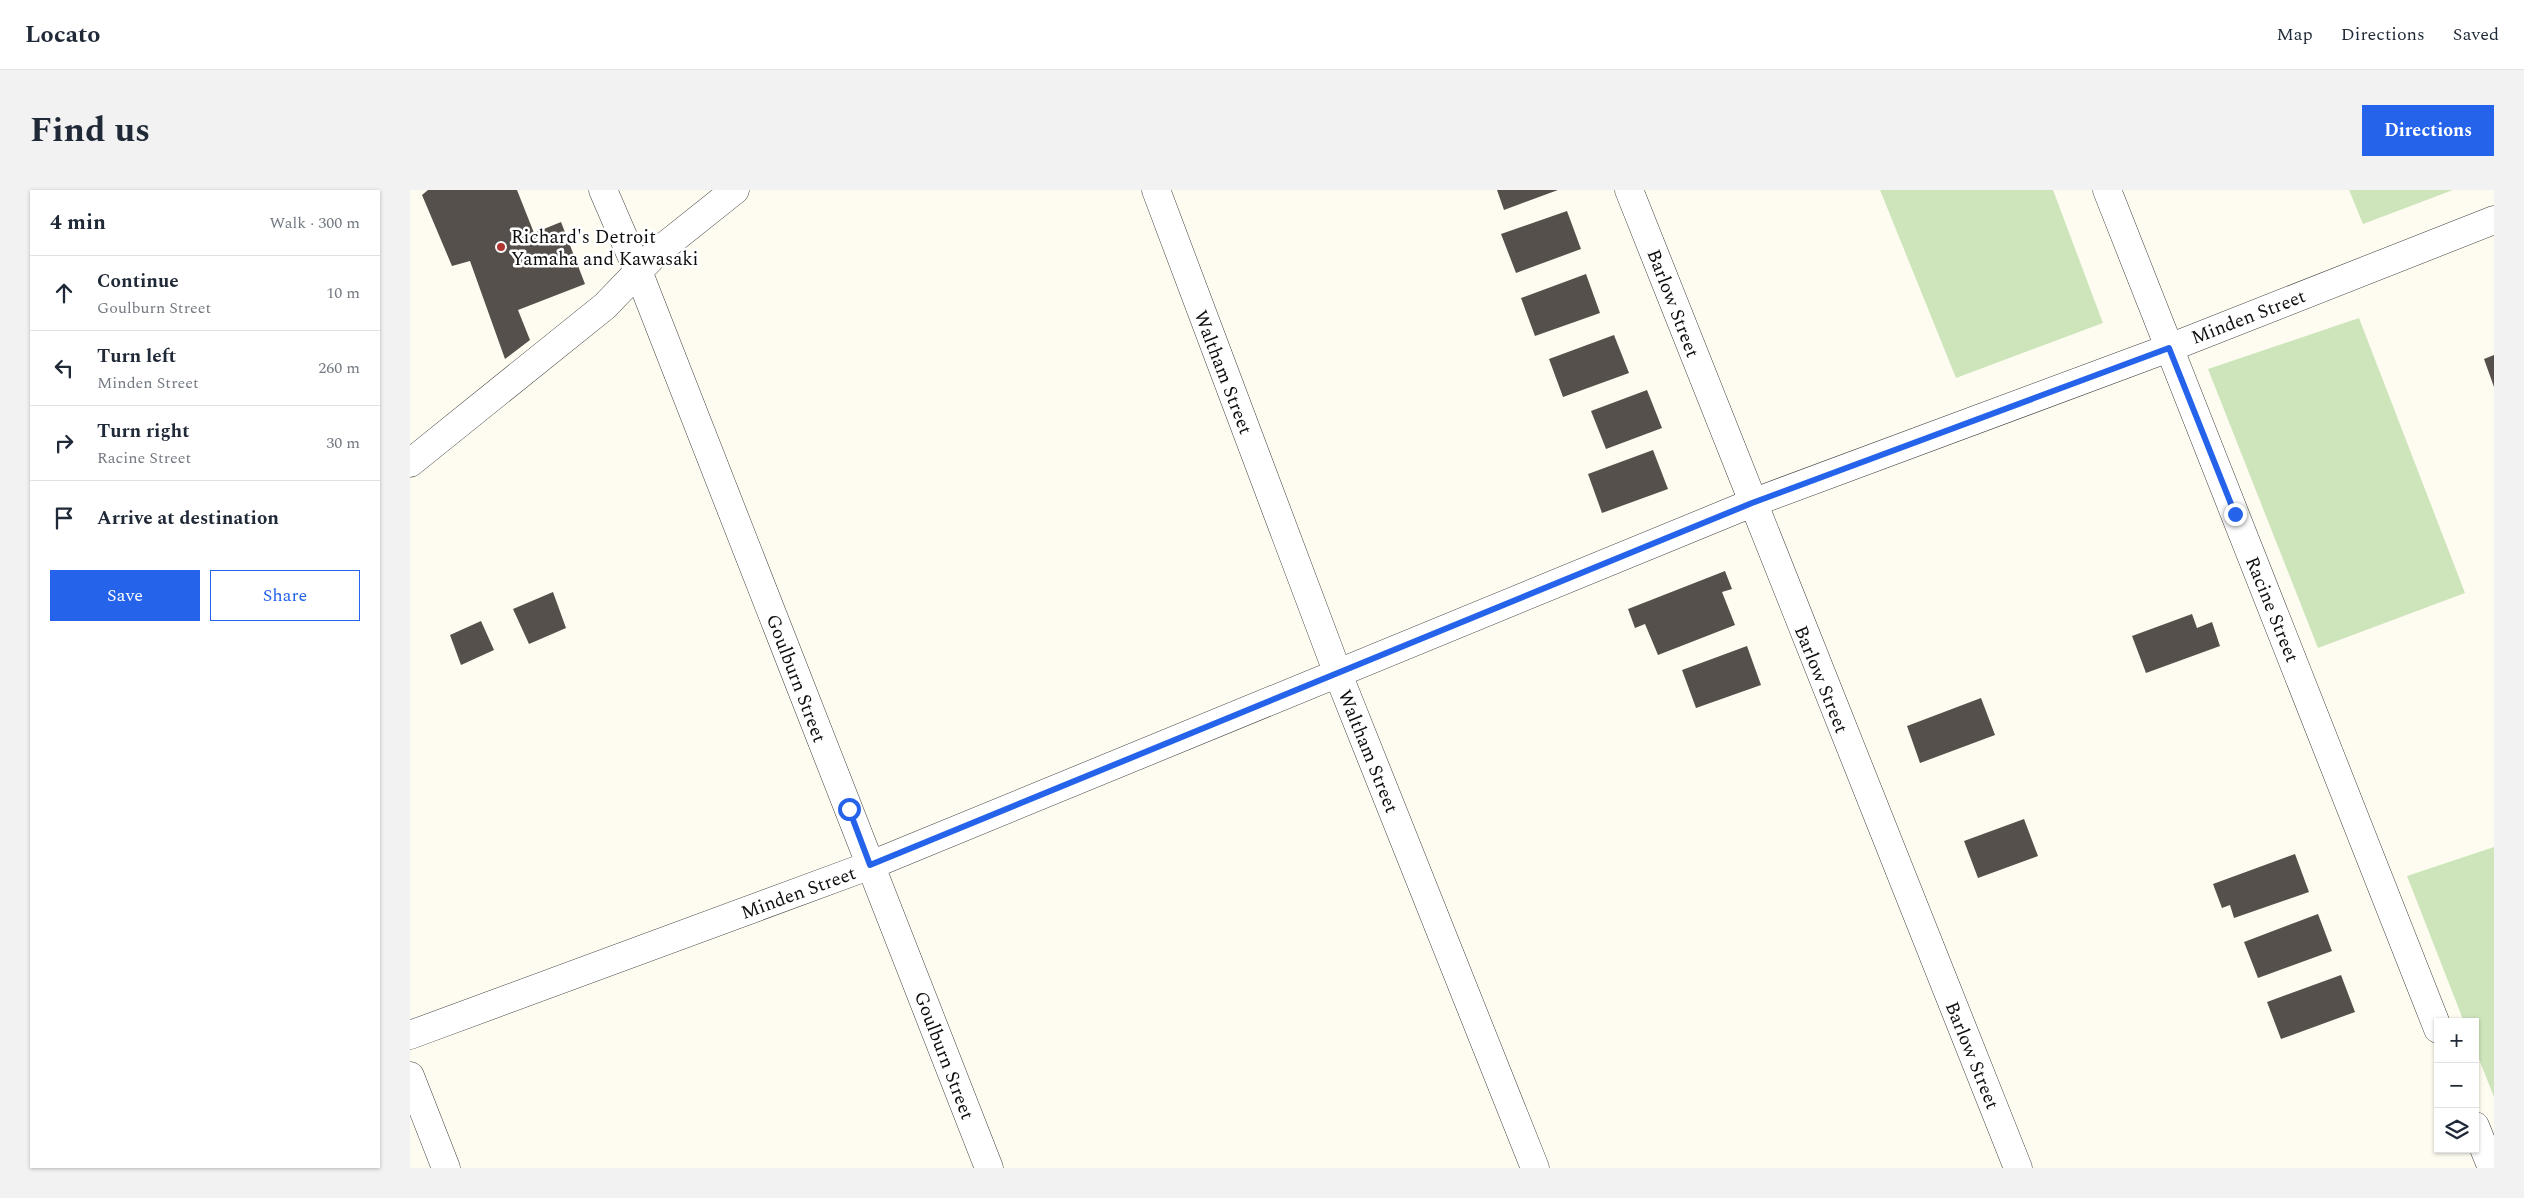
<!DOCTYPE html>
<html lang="en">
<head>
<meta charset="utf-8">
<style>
	body { margin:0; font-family:Spectral,serif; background:#f2f2f3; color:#1f2937 }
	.controls { position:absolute; right:15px; bottom:15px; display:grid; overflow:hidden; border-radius:0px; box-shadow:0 1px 4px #0004 }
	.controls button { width:45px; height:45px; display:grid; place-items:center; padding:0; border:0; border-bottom:1px solid #e0e1e3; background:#fff; color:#1f2937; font:25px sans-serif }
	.stop { position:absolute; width:15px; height:15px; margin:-11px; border:4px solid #2563eb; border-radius:50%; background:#fff }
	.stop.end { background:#2563eb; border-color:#fff; box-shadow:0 1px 5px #0008 }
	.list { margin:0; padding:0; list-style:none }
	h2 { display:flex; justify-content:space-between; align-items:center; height:65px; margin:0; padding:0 20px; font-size:21px }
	h2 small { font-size:16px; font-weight:400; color:#747a83 }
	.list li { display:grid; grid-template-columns:32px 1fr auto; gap:15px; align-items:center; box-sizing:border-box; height:75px; padding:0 20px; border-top:1px solid #e0e1e3 }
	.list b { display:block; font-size:19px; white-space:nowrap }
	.list p { margin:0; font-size:16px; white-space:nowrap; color:#747a83 }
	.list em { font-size:16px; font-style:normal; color:#747a83 }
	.actions { display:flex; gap:10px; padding:15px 20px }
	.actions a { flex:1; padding:11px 0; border:1px solid #2563eb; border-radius:0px; text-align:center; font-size:18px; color:#2563eb }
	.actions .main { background:#2563eb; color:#fff }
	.icon { flex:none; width:28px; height:28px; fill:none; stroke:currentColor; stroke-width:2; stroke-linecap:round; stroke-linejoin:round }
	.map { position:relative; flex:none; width:2084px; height:978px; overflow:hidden; border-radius:0px }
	header { display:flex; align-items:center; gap:30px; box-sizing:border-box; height:70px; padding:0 25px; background:#fff; border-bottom:1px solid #e0e1e3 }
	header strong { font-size:24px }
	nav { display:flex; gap:28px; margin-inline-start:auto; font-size:18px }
	.intro { display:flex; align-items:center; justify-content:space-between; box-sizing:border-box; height:120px; padding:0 30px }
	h1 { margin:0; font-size:35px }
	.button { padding:12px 22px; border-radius:0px; background:#2563eb; color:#fff; font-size:18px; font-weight:700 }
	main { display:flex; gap:30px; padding:0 30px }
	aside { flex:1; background:#fff; border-radius:0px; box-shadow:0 1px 4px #0004 }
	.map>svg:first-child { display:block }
</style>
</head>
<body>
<header>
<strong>Locato</strong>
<nav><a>Map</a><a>Directions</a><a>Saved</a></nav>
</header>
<div class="intro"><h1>Find us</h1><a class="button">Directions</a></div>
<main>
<aside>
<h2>4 min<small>Walk · 300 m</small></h2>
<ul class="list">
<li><svg class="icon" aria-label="ahead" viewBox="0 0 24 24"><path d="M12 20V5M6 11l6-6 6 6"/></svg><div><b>Continue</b><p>Goulburn Street</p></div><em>10 m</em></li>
<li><svg class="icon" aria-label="left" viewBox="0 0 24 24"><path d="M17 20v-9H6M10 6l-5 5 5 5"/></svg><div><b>Turn left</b><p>Minden Street</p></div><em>260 m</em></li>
<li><svg class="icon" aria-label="right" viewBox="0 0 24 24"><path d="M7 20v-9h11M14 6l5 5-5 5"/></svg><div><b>Turn right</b><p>Racine Street</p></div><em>30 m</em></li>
<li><svg class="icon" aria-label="arrive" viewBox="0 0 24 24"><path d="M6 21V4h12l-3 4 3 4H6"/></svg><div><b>Arrive at destination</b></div></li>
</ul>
<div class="actions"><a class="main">Save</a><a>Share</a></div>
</aside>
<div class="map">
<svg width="2084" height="978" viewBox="0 0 2084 978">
	<rect width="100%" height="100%" fill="#fefcf0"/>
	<path fill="#cee5bc" d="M1470 0H1643L1693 133 1546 188Z
		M1939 0H2043L1953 34Z
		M1949 128 2055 403 1908 458 1798 179Z
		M2084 657V907L2065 859V832H2054L1997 686Z"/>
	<path fill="#55504b" d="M18 0H107L124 43 151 32 175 94 108 120 120 150 95 169 60 71 42 76 12 5Z
		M1087 0H1148L1094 20Z
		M1157 21 1171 59 1106 83 1091 44Z
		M1176 84 1190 123 1125 146 1111 108Z
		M1204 145 1219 183 1153 207 1139 169Z
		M2084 165V197L2074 169Z
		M1237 200 1252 238 1196 259 1181 221Z
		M1243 260 1258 299 1192 323 1178 284Z
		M1315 381 1322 399 1312 402 1325 435 1248 465 1235 434 1225 438 1218 419Z
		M143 402 156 438 119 454 103 419Z
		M1782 424 1787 438 1802 432 1810 456 1736 483 1722 446Z
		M71 431 84 460 51 475 40 445Z
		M1337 456 1351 495 1286 518 1272 480Z
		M1571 508 1585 545 1510 573 1497 536Z
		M1614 629 1628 666 1568 688 1554 651Z
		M1885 664 1899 702 1824 728 1820 715 1812 718 1803 694Z
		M1908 724 1922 761 1848 788 1834 752Z
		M1931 785 1945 822 1871 849 1857 812Z"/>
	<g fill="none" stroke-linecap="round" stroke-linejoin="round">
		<defs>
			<path id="minor" d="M193 0 228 81 579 978
				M746 0 928 484 1125 978
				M1219 0 1608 978
				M1697 0 2028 839
				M0 273 195 116 246 63 325 0
				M0 845 461 675 1342 313 1759 158 2084 30
				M0 886 36 978
				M2065 936 2082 978"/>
		</defs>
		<use href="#minor" stroke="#414141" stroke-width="29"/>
		<use href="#minor" stroke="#fff" stroke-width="28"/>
	</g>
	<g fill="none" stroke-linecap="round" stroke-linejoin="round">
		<path stroke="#2563eb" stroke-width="6" d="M439 619 460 675 1342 313 1759 158 1825 324"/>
	</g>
	<circle fill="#b13632" stroke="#fff" stroke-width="2" cx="91" cy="57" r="5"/>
	<g text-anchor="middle" stroke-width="5" stroke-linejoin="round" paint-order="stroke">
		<g font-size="19" fill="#0e0e0e" stroke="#fff" text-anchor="start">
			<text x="101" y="53">Richard's Detroit<tspan x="101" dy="22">Yamaha and Kawasaki</tspan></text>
		</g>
		<g font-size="19" fill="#0e0e0e" stroke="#fff">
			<text transform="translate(1264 113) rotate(69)" y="7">Barlow Street</text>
			<text transform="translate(1838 126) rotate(-21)" y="7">Minden Street</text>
			<text transform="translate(814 182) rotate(69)" y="7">Waltham Street</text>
			<text transform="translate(1863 419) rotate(68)" y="7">Racine Street</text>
			<text transform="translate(387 488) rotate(69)" y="7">Goulburn Street</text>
			<text transform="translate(1412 489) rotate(68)" y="7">Barlow Street</text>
			<text transform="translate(959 561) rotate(68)" y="7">Waltham Street</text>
			<text transform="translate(388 702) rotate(-20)" y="7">Minden Street</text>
			<text transform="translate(535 865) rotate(69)" y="7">Goulburn Street</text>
			<text transform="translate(1563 865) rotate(68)" y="7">Barlow Street</text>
		</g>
	</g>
</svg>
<div class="controls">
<button>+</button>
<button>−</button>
<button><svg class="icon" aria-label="layers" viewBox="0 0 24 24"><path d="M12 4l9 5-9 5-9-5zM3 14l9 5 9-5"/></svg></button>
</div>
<div class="stop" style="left:439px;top:619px"></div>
<div class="stop end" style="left:1825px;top:324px"></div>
</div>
</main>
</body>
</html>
